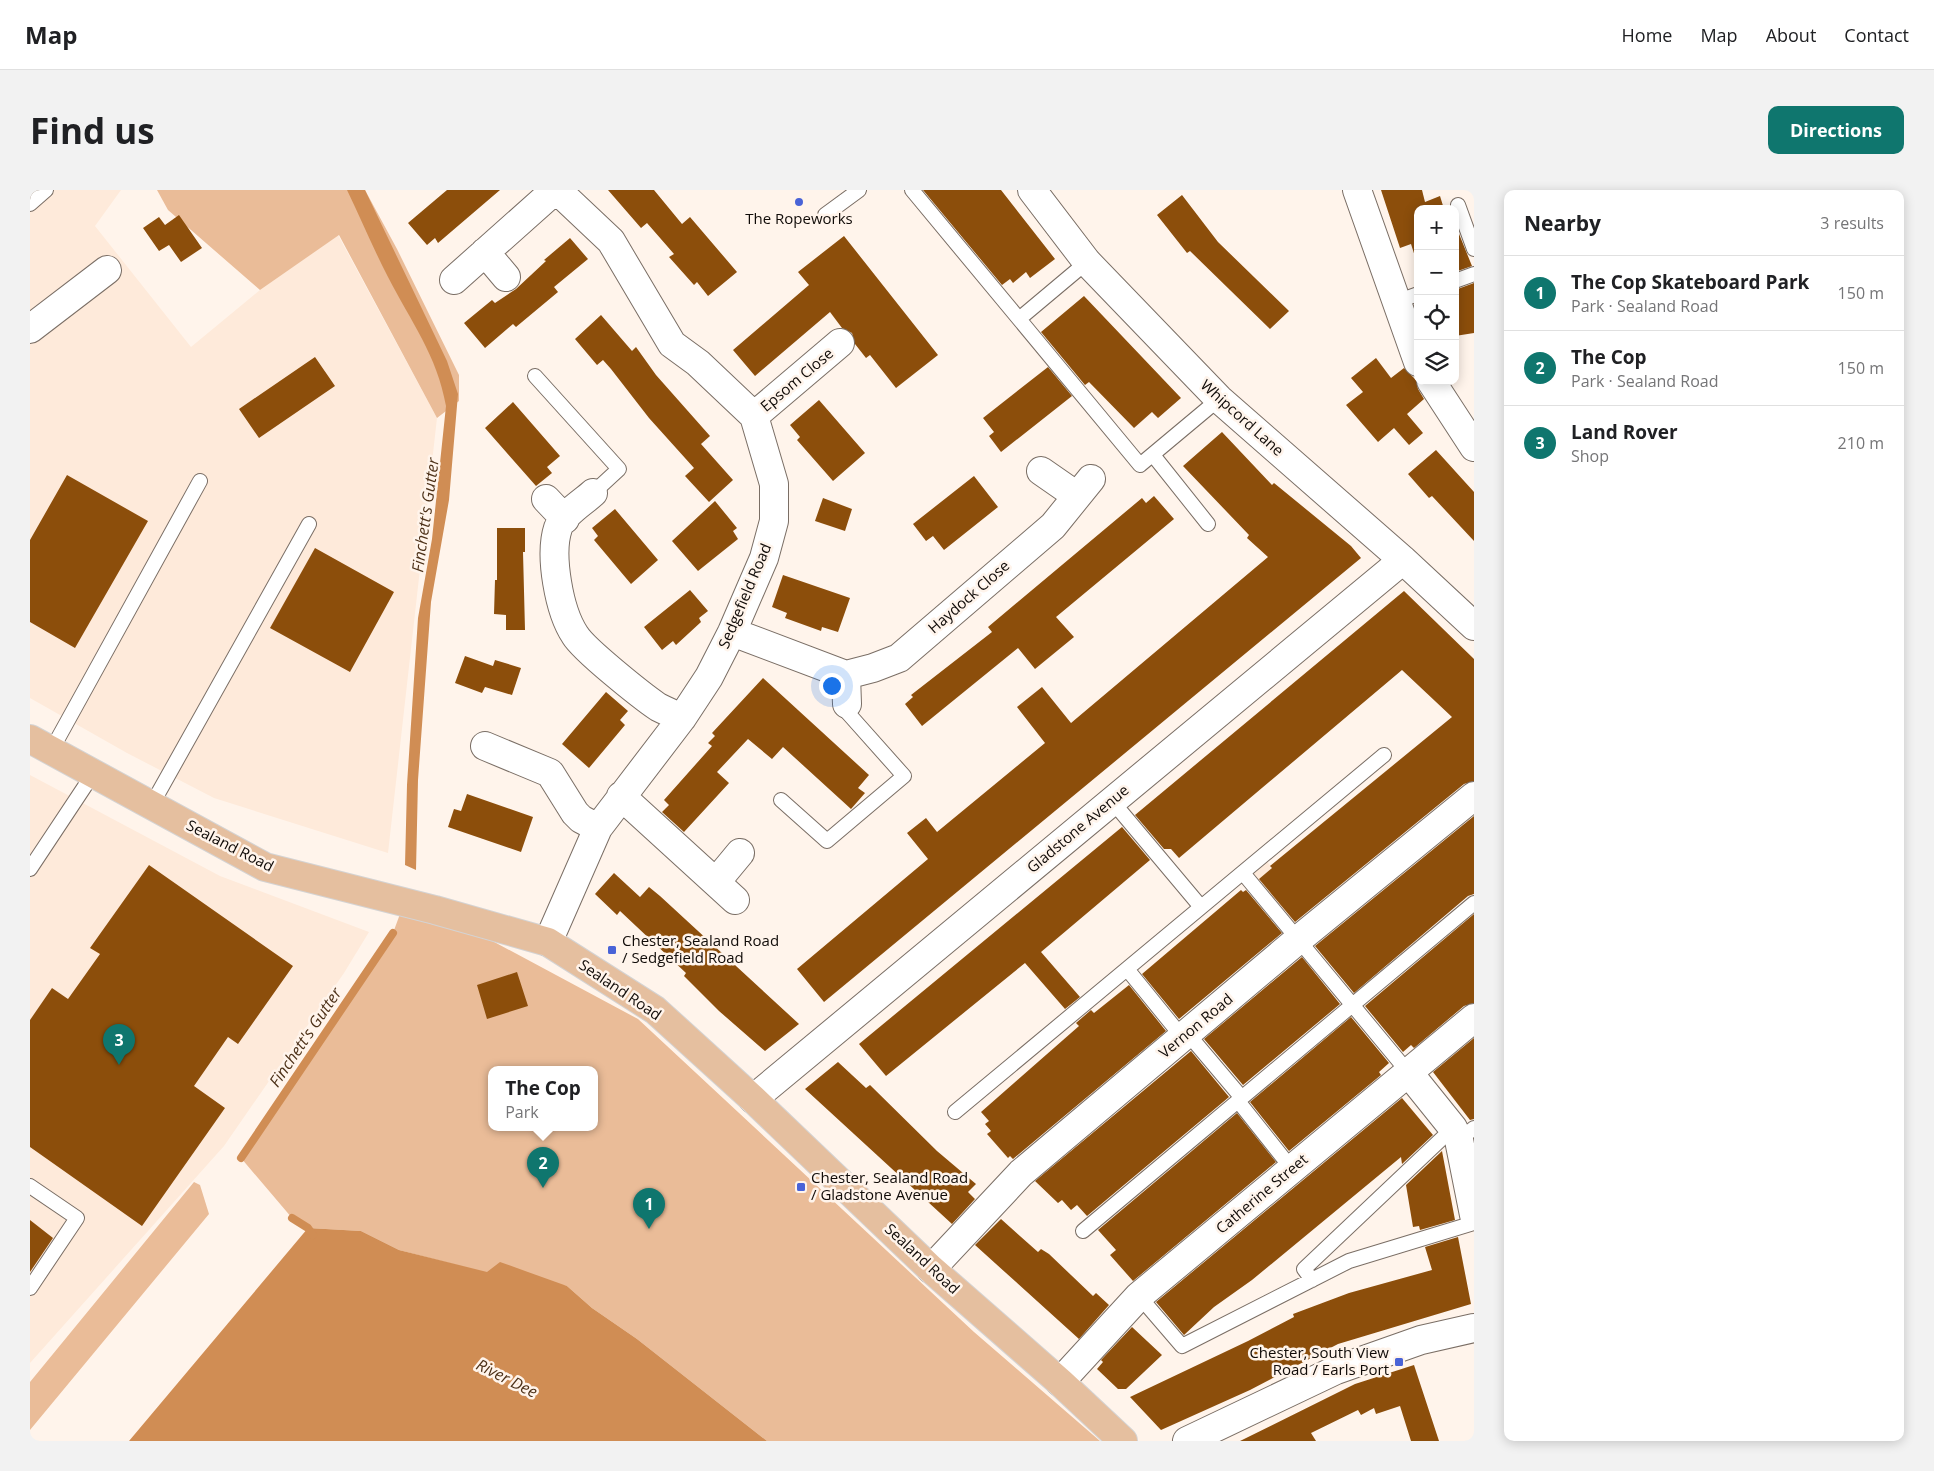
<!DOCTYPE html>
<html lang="en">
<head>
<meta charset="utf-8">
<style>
	body { margin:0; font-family:"Open Sans",sans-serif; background:#f2f2f2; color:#202124 }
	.controls { position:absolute; right:15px; top:15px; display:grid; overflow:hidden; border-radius:10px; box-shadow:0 2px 12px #0003 }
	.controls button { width:45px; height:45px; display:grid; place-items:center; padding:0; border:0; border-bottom:1px solid #e0e0e0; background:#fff; color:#202124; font:25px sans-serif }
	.you { position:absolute; left:801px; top:495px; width:18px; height:18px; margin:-12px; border:4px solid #fff; border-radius:50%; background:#1a73e8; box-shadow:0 0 0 8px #1a73e833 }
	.badge { display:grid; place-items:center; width:32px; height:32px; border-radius:50%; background:#0f766e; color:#fff; font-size:16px; font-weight:700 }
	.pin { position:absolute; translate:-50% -41px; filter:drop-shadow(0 1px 2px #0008) }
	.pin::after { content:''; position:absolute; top:26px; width:18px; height:15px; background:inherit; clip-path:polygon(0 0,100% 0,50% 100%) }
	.popup { position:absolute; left:458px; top:876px; width:110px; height:65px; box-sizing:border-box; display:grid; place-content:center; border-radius:10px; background:#fff; filter:drop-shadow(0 1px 4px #0005); font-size:16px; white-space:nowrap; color:#757577 }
	.popup b { font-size:19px; color:#202124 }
	.popup::after { content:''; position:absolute; left:50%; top:100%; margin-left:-10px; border:10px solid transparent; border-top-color:#fff }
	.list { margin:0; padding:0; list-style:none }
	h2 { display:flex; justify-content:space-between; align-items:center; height:65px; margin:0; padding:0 20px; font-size:21px }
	h2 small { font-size:16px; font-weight:400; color:#757577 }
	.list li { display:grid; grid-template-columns:32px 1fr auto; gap:15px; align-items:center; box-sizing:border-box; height:75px; padding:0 20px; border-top:1px solid #e0e0e0 }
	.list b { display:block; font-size:19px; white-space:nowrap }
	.list p { margin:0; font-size:16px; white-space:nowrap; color:#757577 }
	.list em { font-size:16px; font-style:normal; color:#757577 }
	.icon { flex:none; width:28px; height:28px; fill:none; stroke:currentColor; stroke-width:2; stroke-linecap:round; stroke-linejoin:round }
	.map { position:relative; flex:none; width:1444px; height:1251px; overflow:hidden; border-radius:10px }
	header { display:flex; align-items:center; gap:30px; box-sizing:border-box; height:70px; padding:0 25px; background:#fff; border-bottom:1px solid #e0e0e0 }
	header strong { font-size:24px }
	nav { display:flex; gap:28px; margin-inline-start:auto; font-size:18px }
	.intro { display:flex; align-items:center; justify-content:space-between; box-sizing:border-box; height:120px; padding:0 30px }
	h1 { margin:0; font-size:35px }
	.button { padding:12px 22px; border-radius:10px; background:#0f766e; color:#fff; font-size:18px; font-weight:700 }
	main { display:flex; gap:30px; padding:0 30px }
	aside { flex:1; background:#fff; border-radius:10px; box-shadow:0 2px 12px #0003 }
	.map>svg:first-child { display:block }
</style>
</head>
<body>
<header>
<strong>Map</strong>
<nav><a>Home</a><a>Map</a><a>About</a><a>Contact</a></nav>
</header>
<div class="intro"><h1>Find us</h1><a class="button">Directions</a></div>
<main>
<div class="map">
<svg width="1444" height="1251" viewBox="0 0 1444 1251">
	<rect width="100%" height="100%" fill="#fff4eb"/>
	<path fill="#feeada" d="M0 0H91L65 36 161 157 230 100 308 45 407 228 358 663 184 608 97 563 0 508Z
		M0 585 190 686 339 742 314 783 194 956 0 1173Z
		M1235 669 1277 720 1260 731 1219 682Z"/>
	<path fill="#eabc98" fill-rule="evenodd" d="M127 0H335L367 59 429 185V211L407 228 309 45 230 100 138 20Z
		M370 724 455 747 608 829 944 1142 1070 1251H737L607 1149 562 1118 537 1096 457 1083 369 1060 331 1041 278 1038 262 1028 211 968 363 743ZM462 879H564V937H462Z
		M164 992 170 995 179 1024 0 1240V1192Z"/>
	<path fill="#d08d54" d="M317 0H335L417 171 428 204 419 310 401 412 388 590 386 680 375 675 377 595 388 428 402 349 416 216C407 165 381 132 358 87 343 58 331 29 317 0Z
		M278 1038 331 1041 369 1060 457 1082 470 1072 537 1096 562 1118 607 1149 737 1251H99Z"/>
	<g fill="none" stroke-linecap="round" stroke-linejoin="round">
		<path stroke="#d08d54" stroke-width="8" d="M211 968 363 743
			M262 1028 278 1038 283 1045"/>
	</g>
	<path fill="#8c4e0b" d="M417 0H470L408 53 405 48 397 55 378 33Z
		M578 0H624L652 34 660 27 707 82 678 106 667 92 664 95 639 67 644 64 617 33 611 38Z
		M893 0H971L1025 69 1000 88 996 82 983 93 980 89 972 95Z
		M1351 0H1392L1395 12 1410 6 1414 19H1388V76L1381 54 1370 58Z
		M1152 5 1188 52 1259 121 1240 139 1160 61 1157 63 1127 25Z
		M149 25 172 58 151 72 139 55 129 61 113 38 129 27 135 35Z
		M1427 39 1442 76 1425 82V40Z
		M814 46 908 165 866 198 840 165 836 168 825 154 822 143 812 138 800 122 725 186 703 160 779 95 768 82Z
		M540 48 558 69 524 97 528 102 486 137 483 134 455 158 434 133 462 110 465 113 486 99 516 71 514 70Z
		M1444 93V143L1425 146V100Z
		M1054 106 1151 208 1128 228 1122 222 1104 238 1059 192 1055 195 1011 142Z
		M571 125 602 161 606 157 626 185 680 246 671 254 703 290 679 312 655 286 664 278 619 228 581 179 573 170 567 175 545 149Z
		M285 167 305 196 229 248 209 219Z
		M1346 168 1361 188 1374 178 1386 190 1388 199 1394 209 1377 224 1393 243 1379 255 1364 238 1348 252 1316 215 1333 202 1321 188Z
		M1018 177 1042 206 971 262 959 246 964 242 953 228Z
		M789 210 835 263 803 291 767 250 770 247 760 235Z
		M483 212 530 266 517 277 522 283 506 296 455 238Z
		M1192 242 1242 295 1244 293 1321 356 1331 368 794 812 767 779 898 669 877 643 896 628 907 642 1015 553 987 517 1012 497 1041 533 1238 367 1217 348 1219 345 1153 276Z
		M1406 260 1444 302V351L1402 306 1399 308 1378 284Z
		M37 285 118 331 45 458 0 432V350Z
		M944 286 968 317 914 360 903 346 896 351 883 334Z
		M1124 306 1144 329 1026 427 1044 447 1005 479 988 458 892 536 875 514 883 507 881 505 962 442 958 437 1112 308 1116 313Z
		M793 308 822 319 815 341 785 331Z
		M685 311 707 338 703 341 708 349 668 381 642 351Z
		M585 319 628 370 601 394 564 350 568 346 562 338Z
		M467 338H495V362H493L495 440H476V425L464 424 465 390H467Z
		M285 358 364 402 320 482 240 438Z
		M753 385 820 408 808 442 792 437 791 441 755 428 757 423 742 417Z
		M660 400 678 421 669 428 671 432 646 455 643 451 632 460 614 437Z
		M1374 401 1444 469V591L1434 594 1265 732 1229 689 1242 678 1240 676 1422 527 1372 480 1149 668 1141 659H1134L1105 625Z
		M435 466 463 476 465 470 491 478 482 505 455 497 452 503 425 493Z
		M733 488 839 585 828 598 835 603 821 619 753 557 742 569 718 549 687 582 699 593 654 642 632 622 639 615 634 610 682 556 678 553 685 546 682 543Z
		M576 502 598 521 590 530 595 535 559 578 532 554Z
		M437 604 503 627 491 662 418 637 424 619 431 621Z
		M1444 626V704L1438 706 1324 803 1285 756Z
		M1092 637 1120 670 1011 762 1050 807 1035 819 995 773 856 886 829 854Z
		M119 675 263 776 208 854 198 847 164 896 195 918 112 1036 0 957V830L22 798 38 809 70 764 60 758Z
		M584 683 610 707 619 697 630 706 769 834 735 861 689 821 654 786 656 783 590 721 587 725 565 704Z
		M1211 700 1213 702 1216 700 1252 743 1149 829 1112 784Z
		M1444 724V813L1434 816 1384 858 1381 855 1373 862 1335 816Z
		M1272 767 1310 814 1213 895 1174 849Z
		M487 782 498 816 457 829 447 795Z
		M1099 795 1136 841 983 969 980 966 978 968 957 944 961 941 955 934 959 931 951 922 1049 836 1046 833 1061 820 1064 823Z
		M1321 827 1359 873 1349 882 1351 885 1259 961 1220 912Z
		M1444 848V929L1440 930 1403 882Z
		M1161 861 1199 907 1057 1026 1047 1015 1041 1020 1032 1010 1028 1013 1005 991Z
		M808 872 836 898 840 895 907 961 946 994 938 1002 945 1009 922 1034 775 899Z
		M1372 908 1403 945 1372 974 1371 967 1222 1090 1184 1117 1154 1145 1126 1112Z
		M1207 923 1246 972 1103 1091 1080 1065 1086 1060 1068 1040Z
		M1412 961 1425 1030 1390 1040 1389 1036 1383 1037 1376 995Z
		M971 1029 1008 1062 1011 1059 1019 1064 1063 1106 1066 1103 1079 1115 1049 1149 945 1055Z
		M0 1030 23 1048 0 1082Z
		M1428 1047 1441 1114 1308 1154 1220 1200 1131 1240 1100 1207 1218 1151 1264 1127 1263 1124 1319 1103 1402 1080 1395 1057Z
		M1102 1137 1132 1165 1096 1199H1088L1067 1179 1073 1172 1071 1170Z
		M1384 1175 1409 1251H1381L1370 1216 1346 1224 1344 1218 1331 1225 1328 1220 1281 1243 1286 1251H1210L1325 1194Z"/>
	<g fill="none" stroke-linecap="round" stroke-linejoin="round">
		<defs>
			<path id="service" d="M882 0 989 129
				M0 14 16 0
				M1428 15 1444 59
				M795 25 829 0
				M1057 72 989 129 1110 275 1189 209
				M1425 91 1444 84
				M1366 112 1388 104
				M505 186 589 279 563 303
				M1123 265 1178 334
				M21 561 170 291
				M751 610 797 651 874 586 817 522V514
				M1082 611 1171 717
				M121 616 279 334
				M0 679 63 584
				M1213 683 1378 882
				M1097 779 1153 848
				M1158 844 1212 908
				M1208 911 1262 979
				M925 922 1354 565
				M1429 950 1444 938
				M0 996 47 1028 0 1098
				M1053 1041 1444 713
				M1282 1090 1274 1079 1423 938
				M1109 1106 1152 1156 1319 1071 1444 1033"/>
			<path id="minor" d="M1002 0 1057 72 1189 209 1373 370 1444 436
				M1327 0 1388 172
				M455 62 476 87
				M424 90 525 0
				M0 139 77 80
				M1401 191 1444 257
				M724 226 810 153
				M1011 281 1047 306
				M563 303C552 313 533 324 528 338 519 365 529 421 545 445 554 460 612 506 628 517 636 521 645 525 652 528
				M516 309 535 329
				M702 442 816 485 843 478 869 468 1023 336 1061 289
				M816 485 817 514
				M455 556 520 583 545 623 551 629 568 638
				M591 606 705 710
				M686 692 710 663
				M518 752 568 638 652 528 679 487 702 442 734 368 744 331V294L724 226 668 173 642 154 581 51 527 0
				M1378 882 1423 938 1429 950 1444 1025
				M723 909 1373 370
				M901 1079 991 983 1269 749 1444 606
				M1030 1192 1109 1106 1444 828"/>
			<path id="tertiary" d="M1157 1251 1306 1180 1391 1150 1444 1138"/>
			<path id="primary" d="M0 549 235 677 405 720 518 752 625 820 723 909 901 1079 1030 1192 1093 1251"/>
		</defs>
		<use href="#service" stroke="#7a6e65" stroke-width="16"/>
		<use href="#minor" stroke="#7a6e65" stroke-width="30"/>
		<use href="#tertiary" stroke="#7a6e65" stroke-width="30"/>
		<use href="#primary" stroke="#d4d3d3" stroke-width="30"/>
		<use href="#service" stroke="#fff" stroke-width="14"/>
		<use href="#minor" stroke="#fff" stroke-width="28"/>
		<use href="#tertiary" stroke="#fff" stroke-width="28"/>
		<use href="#primary" stroke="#e5bf9f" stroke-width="28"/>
	</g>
	<g fill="#4963d7" stroke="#fff4eb" stroke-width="2">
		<circle cx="769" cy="12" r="5"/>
		<rect x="577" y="755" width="10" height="10" rx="2.5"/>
		<rect x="766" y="992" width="10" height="10" rx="2.5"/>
		<rect x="1364" y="1167" width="10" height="10" rx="2.5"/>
	</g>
	<g text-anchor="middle" stroke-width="5" stroke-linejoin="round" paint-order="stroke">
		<g font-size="15" fill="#100b08" stroke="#fff4eb" text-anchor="start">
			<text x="769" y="34" text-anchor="middle">The Ropeworks</text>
			<text x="592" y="756">Chester, Sealand Road<tspan x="592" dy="17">/ Sedgefield Road</tspan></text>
			<text x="781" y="993">Chester, Sealand Road<tspan x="781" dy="17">/ Gladstone Avenue</tspan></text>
			<text x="1359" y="1168" text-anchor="end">Chester, South View<tspan x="1359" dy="17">Road / Earls Port</tspan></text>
		</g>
		<g font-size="15" fill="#100b08" stroke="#fff4eb">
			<text transform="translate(767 190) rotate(-40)" y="5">Epsom Close</text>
			<text transform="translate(1212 228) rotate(42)" y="5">Whipcord Lane</text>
			<text transform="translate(715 406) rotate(-67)" y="5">Sedgefield Road</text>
			<text transform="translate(939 407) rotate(-41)" y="5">Haydock Close</text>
			<text transform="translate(1048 639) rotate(-40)" y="5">Gladstone Avenue</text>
			<text transform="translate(200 656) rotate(27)" y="5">Sealand Road</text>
			<text transform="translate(590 800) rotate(34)" y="5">Sealand Road</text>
			<text transform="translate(1166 836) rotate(-40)" y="5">Vernon Road</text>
			<text transform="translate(1232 1004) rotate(-40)" y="5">Catherine Street</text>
			<text transform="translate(892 1069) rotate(43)" y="5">Sealand Road</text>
		</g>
		<g font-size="16" font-style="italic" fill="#4d3118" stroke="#fff4eb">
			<text transform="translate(395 325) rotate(-82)" y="6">Finchett's Gutter</text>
			<text transform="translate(275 847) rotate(-56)" y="6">Finchett's Gutter</text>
			<text transform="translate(477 1188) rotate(27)" y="6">River Dee</text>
		</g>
	</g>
</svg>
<div class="controls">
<button>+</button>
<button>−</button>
<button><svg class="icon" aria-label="locate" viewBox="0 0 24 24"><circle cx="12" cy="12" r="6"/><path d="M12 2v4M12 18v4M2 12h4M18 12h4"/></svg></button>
<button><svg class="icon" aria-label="layers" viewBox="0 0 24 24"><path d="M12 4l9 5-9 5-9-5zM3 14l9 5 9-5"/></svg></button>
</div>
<div class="you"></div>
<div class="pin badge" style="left:619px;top:1039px">1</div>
<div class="pin badge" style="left:513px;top:998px">2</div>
<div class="popup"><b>The Cop</b>Park</div>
<div class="pin badge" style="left:89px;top:875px">3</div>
</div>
<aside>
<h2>Nearby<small>3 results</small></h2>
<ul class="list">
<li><span class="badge">1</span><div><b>The Cop Skateboard Park</b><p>Park · Sealand Road</p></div><em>150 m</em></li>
<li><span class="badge">2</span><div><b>The Cop</b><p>Park · Sealand Road</p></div><em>150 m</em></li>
<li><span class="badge">3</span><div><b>Land Rover</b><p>Shop</p></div><em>210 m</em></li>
</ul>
</aside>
</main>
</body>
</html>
